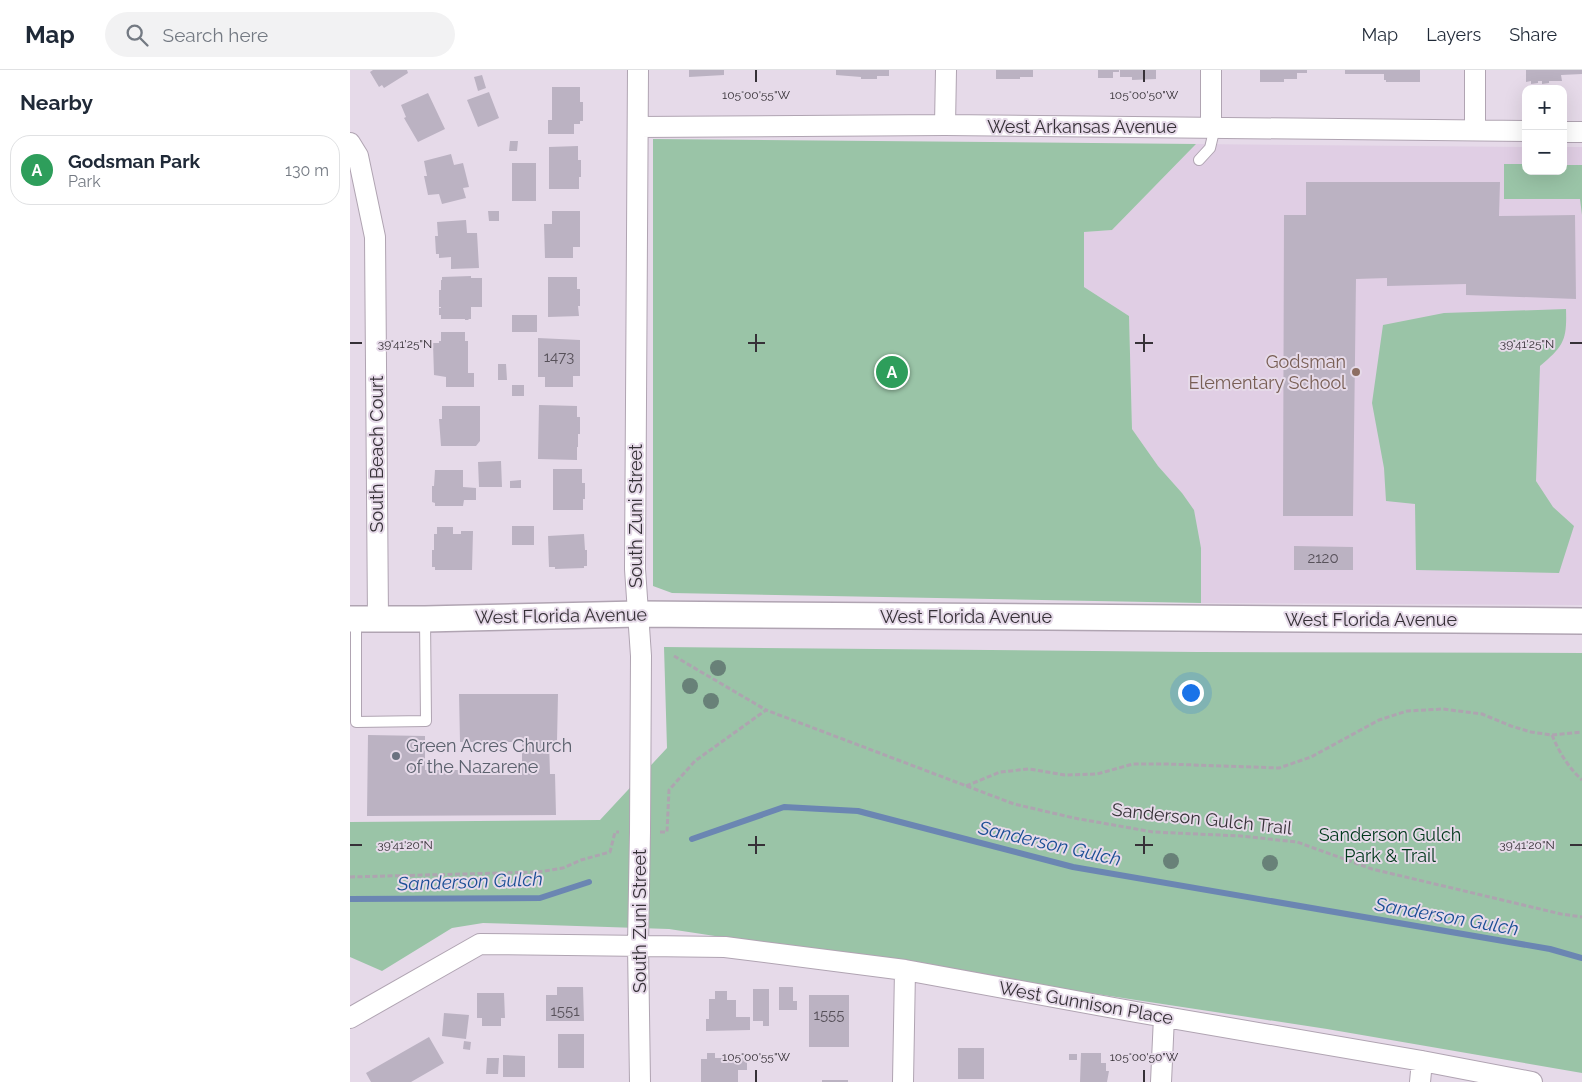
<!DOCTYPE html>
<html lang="en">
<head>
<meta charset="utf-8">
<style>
	body { margin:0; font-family:Raleway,sans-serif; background:#f2f2f3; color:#1f2937 }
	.controls { position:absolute; right:15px; top:15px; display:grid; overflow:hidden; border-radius:10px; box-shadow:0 5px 20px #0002 }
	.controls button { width:45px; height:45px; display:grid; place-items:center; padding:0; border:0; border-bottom:1px solid #e0e1e3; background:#fff; color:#1f2937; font:25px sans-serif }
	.you { position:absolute; left:840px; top:622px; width:18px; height:18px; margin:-12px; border:4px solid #fff; border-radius:50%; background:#1a73e8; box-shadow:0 0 0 8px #1a73e833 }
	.badge { display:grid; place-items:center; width:32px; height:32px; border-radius:50%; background:#ea580c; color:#fff; font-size:16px; font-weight:700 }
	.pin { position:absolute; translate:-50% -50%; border:2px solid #fff; box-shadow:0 1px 5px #0006 }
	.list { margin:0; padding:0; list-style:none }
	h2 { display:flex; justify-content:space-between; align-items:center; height:65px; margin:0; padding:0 20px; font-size:21px }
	h2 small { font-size:16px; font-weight:400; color:#747a83 }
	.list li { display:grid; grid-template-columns:32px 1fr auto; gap:15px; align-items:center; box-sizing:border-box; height:70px; margin:0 10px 10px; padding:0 10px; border:1px solid #e0e1e3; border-radius:20px }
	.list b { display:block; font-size:19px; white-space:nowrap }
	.list p { margin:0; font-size:16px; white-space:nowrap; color:#747a83 }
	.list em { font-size:16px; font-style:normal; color:#747a83 }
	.icon { flex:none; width:28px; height:28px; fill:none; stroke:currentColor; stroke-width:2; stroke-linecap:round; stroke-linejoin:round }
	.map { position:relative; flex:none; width:1232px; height:1012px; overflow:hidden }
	header { display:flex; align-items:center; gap:30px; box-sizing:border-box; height:70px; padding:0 25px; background:#fff; border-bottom:1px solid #e0e1e3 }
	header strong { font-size:24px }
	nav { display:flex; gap:28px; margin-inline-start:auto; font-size:18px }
	.search { width:350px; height:45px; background:#f2f2f3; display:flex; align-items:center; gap:12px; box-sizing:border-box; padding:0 18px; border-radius:28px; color:#747a83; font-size:19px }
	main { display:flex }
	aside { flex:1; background:#fff }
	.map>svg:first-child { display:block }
</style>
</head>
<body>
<header>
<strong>Map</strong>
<div class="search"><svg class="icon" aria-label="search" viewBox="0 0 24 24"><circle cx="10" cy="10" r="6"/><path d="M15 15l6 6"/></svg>Search here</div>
<nav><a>Map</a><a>Layers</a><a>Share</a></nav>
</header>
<main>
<aside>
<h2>Nearby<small></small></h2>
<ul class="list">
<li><span class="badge" style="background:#2e9e5b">A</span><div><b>Godsman Park</b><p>Park</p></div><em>130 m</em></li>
</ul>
</aside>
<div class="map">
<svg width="1232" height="1012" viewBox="0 0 1232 1012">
	<rect width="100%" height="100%" fill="#e6dae9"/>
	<path fill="#e0cee4" d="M846 74 1176 77V101H1213V77H1232V535L851 533V478L832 423 808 396 782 359 779 246 734 217V162L762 160Z"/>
	<path fill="#9ac4a7" d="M303 69 846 74 762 160 734 162V217L779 246 782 359 808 396 832 423 844 440 851 478V533L322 523 303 516Z
		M1154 94H1176V101H1213V95H1232V145L1230 129H1154Z
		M1216 239C1217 270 1214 276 1190 296L1186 411 1203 437 1224 456 1209 503 1066 500 1065 434 1036 431 1034 398 1022 333 1033 255 1094 243Z
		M314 577 847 582 1232 583V1003L977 959 319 859 133 853 102 858 32 901 0 887V752L250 750 317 678Z"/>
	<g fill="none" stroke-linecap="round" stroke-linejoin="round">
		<path stroke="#6b86b2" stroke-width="6" d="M342 769 434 737 508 741 723 797 1200 879 1232 888
			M0 829 190 828 239 812"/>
	</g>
	<path fill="#bbb2c2" d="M23 0H57L58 3 34 18 32 15 29 17 20 2Z
		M339 0H374V5L339 7Z
		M486 0H539V6H527V9H511V7L486 5Z
		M646 0H683V7H670V9H646Z
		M748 0H769V2H763V8H748Z
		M770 0H806V9L782 10V7H770Z
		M910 0H957V3H947V9H934V12H910Z
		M995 0H1070V12H1036V10H1034V4H995Z
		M1176 0H1232V4L1211 5 1212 11H1199V13L1192 14V11H1188V13L1181 14V11L1176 12Z
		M132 5 136 18 128 21 124 7Z
		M202 17H230V32H233V51H230V54H224V64H198V50H202Z
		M139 22 149 48 128 57 117 30Z
		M78 23 95 59 68 72 54 48 56 47 51 35Z
		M160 71H168L167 81H159Z
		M228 76V90H231V107H229V119H199V77Z
		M101 84 104 95 113 93 119 117 113 118 116 128 92 134 89 124 78 125 74 106H77L74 91Z
		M162 93H186V131H162Z
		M956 112H1150L1149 146 1225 145 1226 229 1116 225V214L1037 216V208L1006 209 1003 446H933L934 145H956Z
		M138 141H149V151H139Z
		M202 141H230V177H223V188H195L194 154H202Z
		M116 150 117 163H127L129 198 101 199V187L89 188V184H86L85 166H88L87 152Z
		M121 206V208H132V237H121V249H118L119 250H115V249H91V245H89V238H91V237H89V220H91V210H92V207Z
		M198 207H227V219H230V236H228L229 246 198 247Z
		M162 245H187V262H162Z
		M91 262H115V271H118V303H124V317H96V307L84 305 83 273H89V271H91Z
		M188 268 230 270V306H223V317H195V307H188Z
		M148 294H156L157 310H148Z
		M162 315H174V326H162Z
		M189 335 227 336V347H230V364H228V377H227V390L188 389Z
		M92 336H130V371L126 376H91L89 349H92Z
		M151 391 152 417H129L128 392Z
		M203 399H232V413H235V429H233V440H203Z
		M85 400H113V417L126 418V430H114L113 436H85V433L82 432V416H84Z
		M171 410V418H160V411Z
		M162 456H184V475H162Z
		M87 457H103V464H111V461H123L122 500H85V497H82V480H84V464H87Z
		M234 464 235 480H237V496H234V498L205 499V497H199L198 466Z
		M944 476 1003 477V500H944Z
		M109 624H208L207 671H199L200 704H205L206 745 17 746 18 665 75 666V700H110V705H172V672H110Z
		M207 917H233L234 951H196V925H207Z
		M429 917H443V931H447V940H429Z
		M403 919H419V956H413V951H403Z
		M365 921H377V930H386V947H400V960L356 961V949H359V929H365Z
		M127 923H154L155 948H151V956H132V948H127Z
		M459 925H499V977H459Z
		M94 943 119 945 116 969 92 966Z
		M208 964H234V998H208Z
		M79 967 94 993 61 1012H21L16 1003Z
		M114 971 121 972 120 980 113 979Z
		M608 978H634V1009H608Z
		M357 983H365V988H397V1000H388V1012H351V989H357Z
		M731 983H751V993H756V1001H759L757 1012H730Z
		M719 984H727V990H719Z
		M153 985 175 986V1007H153Z
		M137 988H149L148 1004H136Z
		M472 1010H498V1012H472Z"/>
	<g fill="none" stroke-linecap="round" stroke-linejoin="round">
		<defs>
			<path id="service" d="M849 90 860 78 865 57
				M6 549V652L76 651 75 549"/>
			<path id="minor" d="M288 0 285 499 291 586 290 762 288 875 290 1012
				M595 55 596 0
				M288 57 595 55 1176 61
				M861 57V0
				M1125 60V0
				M1213 62H1232
				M0 73 8 86 25 167 28 549
				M0 948 130 874 375 877 555 900 786 942 1072 991 1182 1012
				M553 1012 555 900
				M811 1012 814 947
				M1070 1012 1072 991"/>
			<path id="tertiary" d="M0 549H75L288 544 1232 551"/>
		</defs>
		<use href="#service" stroke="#b0a4b2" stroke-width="12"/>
		<use href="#minor" stroke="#b0a4b2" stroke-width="22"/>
		<use href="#tertiary" stroke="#b0a4b2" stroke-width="28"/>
		<path stroke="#aea4b0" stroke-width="3" stroke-dasharray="5 2.5" stroke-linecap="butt" d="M324 586 416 640
			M1202 665C1209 682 1218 697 1232 710
			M616 716 650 702 679 699 715 705 747 704 783 694H817L929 698 961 687 1029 650 1057 641 1093 639 1132 644 1161 656 1181 662 1202 665 1232 662
			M310 762H317L319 720 345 691 416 640 664 734 724 748 803 762 891 766 947 772 1022 799 1211 844 1232 847
			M0 807 188 802 213 798 231 790 260 782 265 762H269"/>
		<use href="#service" stroke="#fff" stroke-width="10"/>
		<use href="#minor" stroke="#fff" stroke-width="20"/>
		<use href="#tertiary" stroke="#fff" stroke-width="25"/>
	</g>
	<g fill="#688178">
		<circle cx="368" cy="598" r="8"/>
		<circle cx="340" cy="616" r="8"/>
		<circle cx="361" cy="631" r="8"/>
		<circle cx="821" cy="791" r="8"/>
		<circle cx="920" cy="793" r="8"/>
	</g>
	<path fill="none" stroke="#363137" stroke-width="2" d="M406 0V12M794 0V12M406 264V282M794 264V282M0 273H12M398 273H415M785 273H803M1220 273H1232M406 766V784M794 766V784M0 775H12M398 775H415M785 775H803M1220 775H1232M406 1000V1012M794 1000V1012"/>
	<circle fill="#8d6e63" stroke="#e6dae9" stroke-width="2" cx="1006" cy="302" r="5"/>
	<circle fill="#6b7280" stroke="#e6dae9" stroke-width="2" cx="46" cy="686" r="5"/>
	<g text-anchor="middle" stroke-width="4" stroke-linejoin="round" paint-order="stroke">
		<g font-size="15" fill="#57515a">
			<text x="209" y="292">1473</text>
			<text x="973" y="493">2120</text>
			<text x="215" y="946">1551</text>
			<text x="479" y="950">1555</text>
		</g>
		<g font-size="18" fill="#363137" stroke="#e6dae9">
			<text x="732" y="63">West Arkansas Avenue</text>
			<text transform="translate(27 384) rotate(-90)" y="6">South Beach Court</text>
			<text transform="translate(286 446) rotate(-90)" y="6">South Zuni Street</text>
			<text transform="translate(211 546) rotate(-1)" y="6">West Florida Avenue</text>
			<text x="616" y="553">West Florida Avenue</text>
			<text x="1021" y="556">West Florida Avenue</text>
			<text transform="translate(852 749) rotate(6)" y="6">Sanderson Gulch Trail</text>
			<text transform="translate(290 851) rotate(-90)" y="6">South Zuni Street</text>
			<text transform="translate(736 933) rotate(10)" y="6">West Gunnison Place</text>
		</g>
		<g font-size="18" fill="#785e54" stroke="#e6dae9" text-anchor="end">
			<text x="996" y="298">Godsman<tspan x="996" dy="21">Elementary School</tspan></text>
		</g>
		<g font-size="18" fill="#5b616d" stroke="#e6dae9" text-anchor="start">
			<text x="56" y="682">Green Acres Church<tspan x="56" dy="21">of the Nazarene</tspan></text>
		</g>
		<g font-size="18" fill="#00381b" stroke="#e6dae9">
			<text x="1040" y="771">Sanderson Gulch<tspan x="1040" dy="21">Park &amp; Trail</tspan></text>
		</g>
		<g font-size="19" font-style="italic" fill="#1a4e95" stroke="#e6dae9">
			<text transform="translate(700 773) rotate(13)" y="7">Sanderson Gulch</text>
			<text transform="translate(120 811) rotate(-2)" y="7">Sanderson Gulch</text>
			<text transform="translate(1097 846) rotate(10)" y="7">Sanderson Gulch</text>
		</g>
	</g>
	<g font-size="12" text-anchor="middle" fill="#363137" stroke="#e6dae9" stroke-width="4" stroke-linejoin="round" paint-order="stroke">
		<text x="406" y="29">105°00'55"W</text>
		<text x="794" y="29">105°00'50"W</text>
		<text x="55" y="278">39°41'25"N</text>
		<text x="1177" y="278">39°41'25"N</text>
		<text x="55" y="779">39°41'20"N</text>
		<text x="1177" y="779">39°41'20"N</text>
		<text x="406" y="991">105°00'55"W</text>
		<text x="794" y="991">105°00'50"W</text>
	</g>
</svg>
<div class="controls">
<button>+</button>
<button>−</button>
</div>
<div class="you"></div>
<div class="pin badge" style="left:542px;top:302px;background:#2e9e5b">A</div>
</div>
</main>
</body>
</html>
